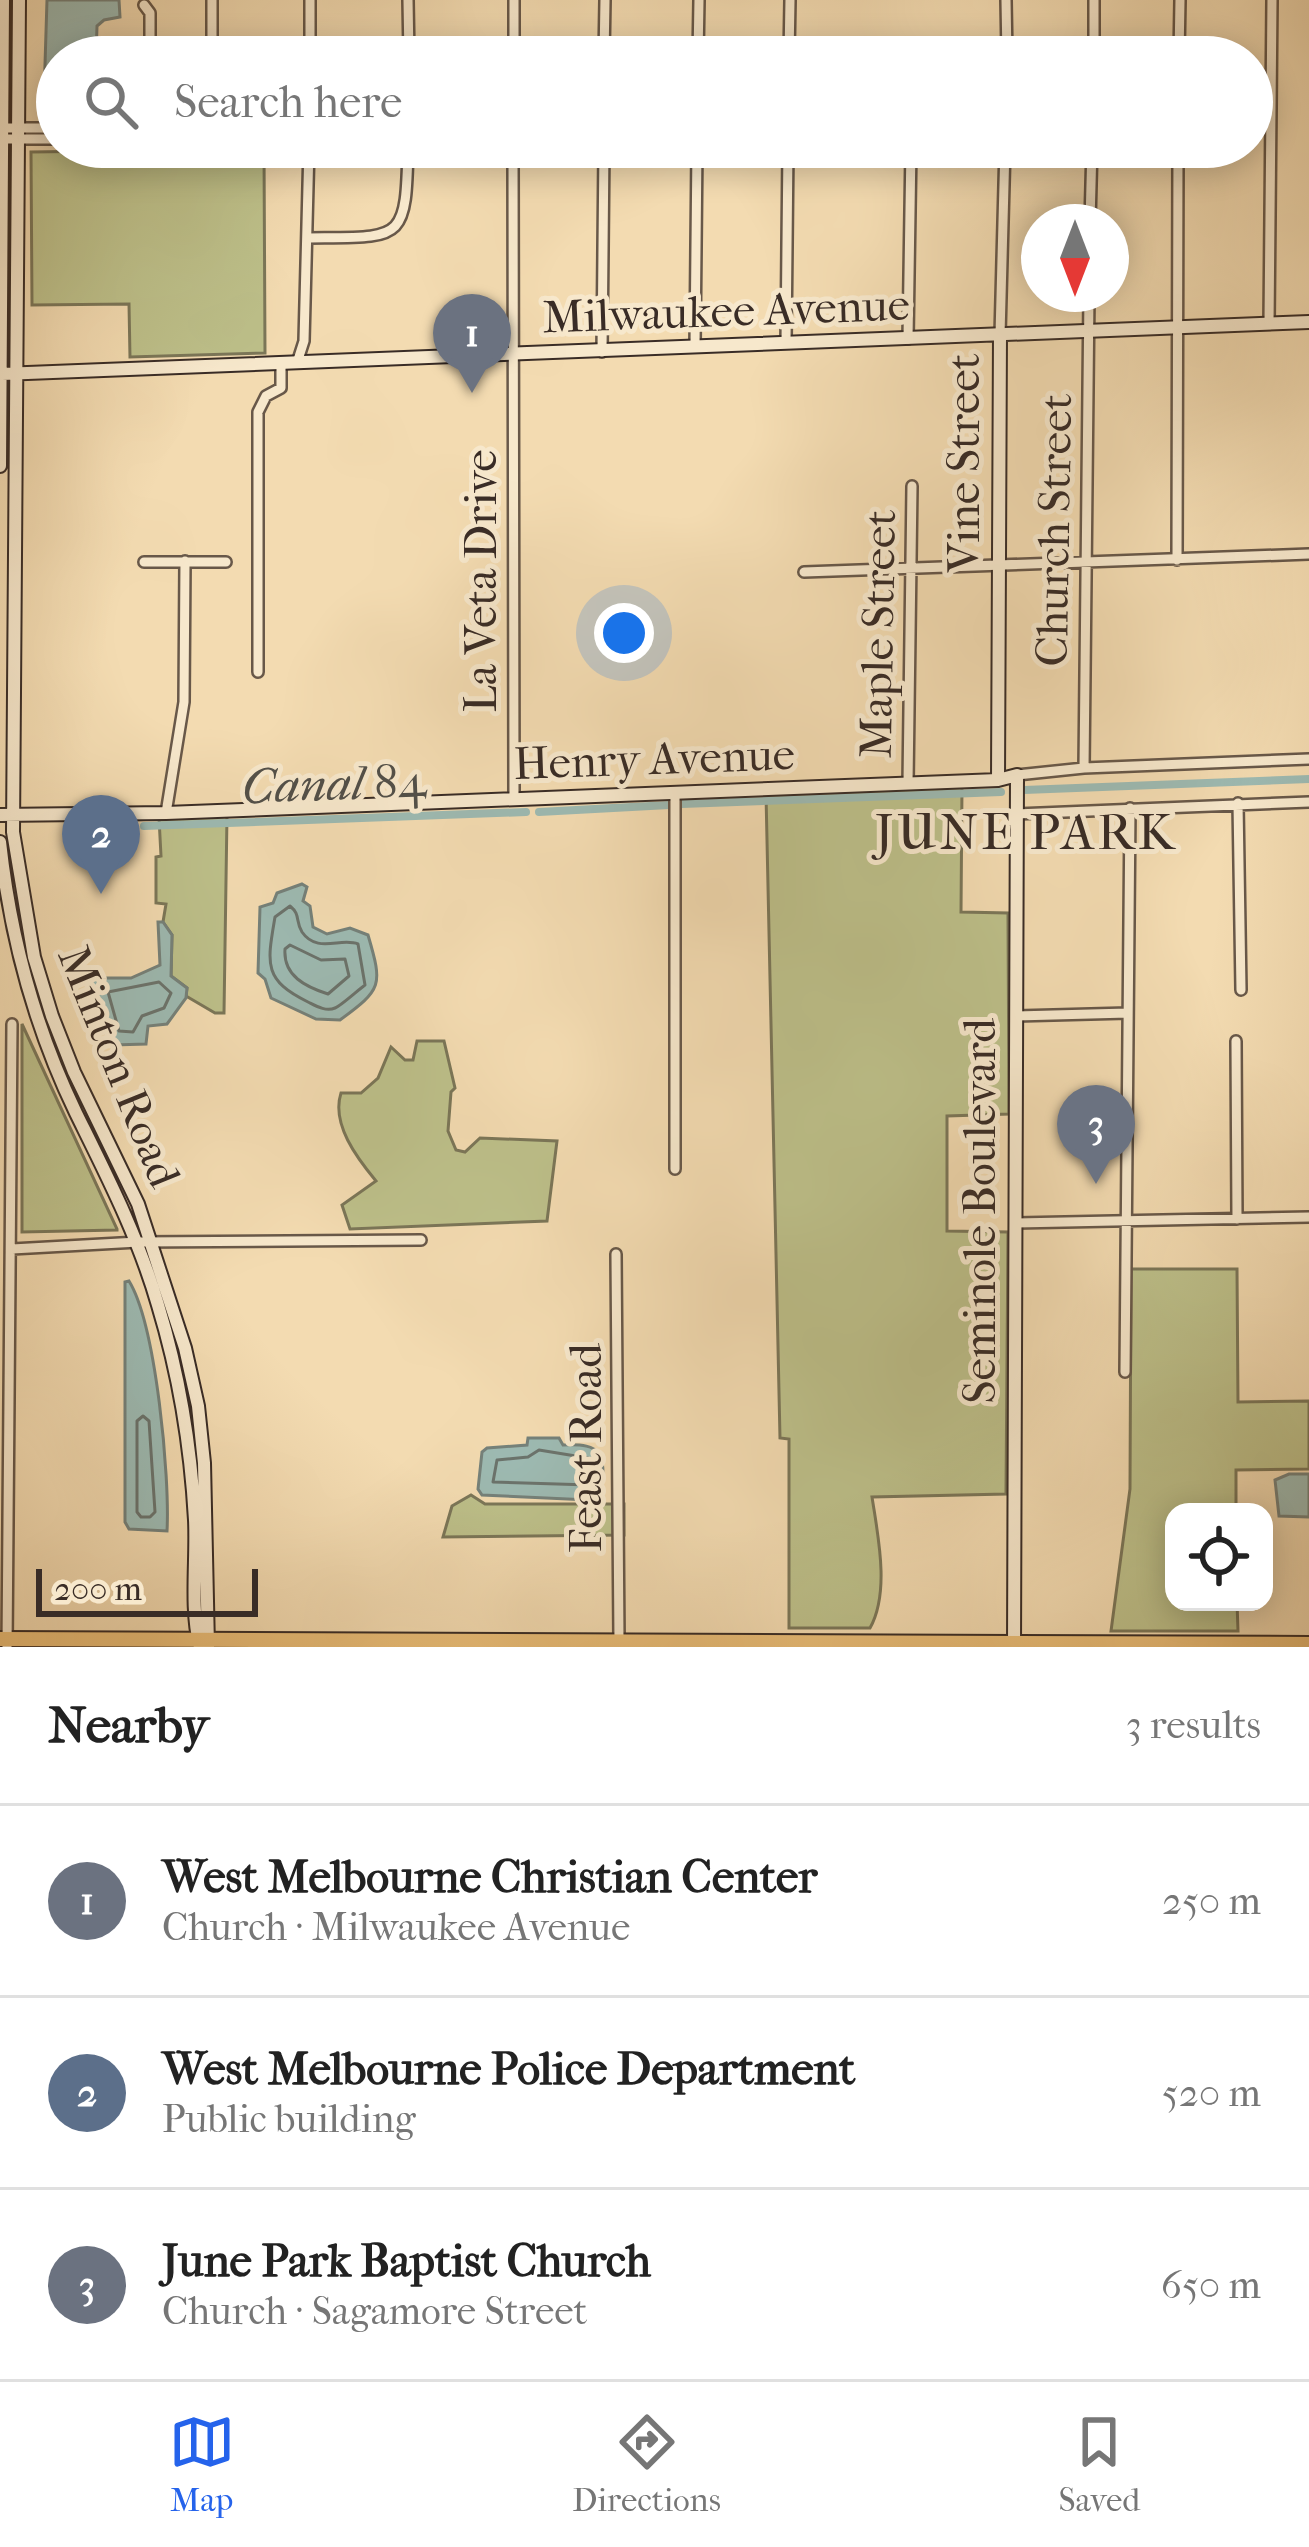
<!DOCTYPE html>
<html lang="en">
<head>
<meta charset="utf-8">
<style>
	body { margin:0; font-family:"IM FELL French Canon",serif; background:#f6f6f6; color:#222 }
	.controls { position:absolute; right:36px; bottom:36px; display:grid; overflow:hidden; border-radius:24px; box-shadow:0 6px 30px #0003 }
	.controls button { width:108px; height:108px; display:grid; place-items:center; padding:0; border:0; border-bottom:3px solid #e0e0e0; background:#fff; color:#222; font:60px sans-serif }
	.compass { position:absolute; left:1021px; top:204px; width:108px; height:108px; border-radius:50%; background:#fff; box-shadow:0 6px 30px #0003; rotate:180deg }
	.scale { position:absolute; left:36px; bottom:30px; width:222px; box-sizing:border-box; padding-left:12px; border:6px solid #392c26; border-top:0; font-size:33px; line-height:42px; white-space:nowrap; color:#392c26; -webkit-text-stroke:9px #f7e8cc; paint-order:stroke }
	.you { position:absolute; left:624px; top:633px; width:42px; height:42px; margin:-30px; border:9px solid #fff; border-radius:50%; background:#1a73e8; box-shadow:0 0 0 18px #1a73e833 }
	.badge { display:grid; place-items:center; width:78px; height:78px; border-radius:50%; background:#2563eb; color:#fff; font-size:39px; font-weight:700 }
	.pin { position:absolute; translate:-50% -99px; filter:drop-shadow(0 3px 6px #0008) }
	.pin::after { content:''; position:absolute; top:63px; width:42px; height:36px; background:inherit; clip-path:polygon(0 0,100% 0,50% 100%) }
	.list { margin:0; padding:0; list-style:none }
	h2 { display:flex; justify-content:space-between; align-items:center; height:156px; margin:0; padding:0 48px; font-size:51px }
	h2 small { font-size:39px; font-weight:400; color:#767676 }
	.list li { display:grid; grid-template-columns:78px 1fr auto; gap:36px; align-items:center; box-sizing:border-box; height:192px; padding:0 48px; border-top:3px solid #e0e0e0 }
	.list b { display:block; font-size:45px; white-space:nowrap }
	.list p { margin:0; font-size:39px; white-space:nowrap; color:#767676 }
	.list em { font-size:39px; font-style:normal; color:#767676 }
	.icon { flex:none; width:66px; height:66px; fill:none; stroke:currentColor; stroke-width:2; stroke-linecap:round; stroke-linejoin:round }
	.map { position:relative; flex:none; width:1309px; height:1647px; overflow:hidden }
	.search { position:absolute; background:#fff; box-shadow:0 6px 30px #0003; left:36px; right:36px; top:36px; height:132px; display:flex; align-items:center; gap:30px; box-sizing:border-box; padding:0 42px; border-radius:66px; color:#767676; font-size:45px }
	.sheet { height:732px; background:#fff }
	nav { display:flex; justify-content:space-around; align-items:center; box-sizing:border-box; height:168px; border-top:3px solid #e0e0e0; background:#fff; font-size:33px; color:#767676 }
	nav a { display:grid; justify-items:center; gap:6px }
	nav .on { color:#2563eb }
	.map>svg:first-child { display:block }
</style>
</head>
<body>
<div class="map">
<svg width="1309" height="1647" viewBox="0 0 1309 1647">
	<rect width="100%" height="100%" fill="#f3dbb1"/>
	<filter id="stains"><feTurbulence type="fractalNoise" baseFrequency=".00167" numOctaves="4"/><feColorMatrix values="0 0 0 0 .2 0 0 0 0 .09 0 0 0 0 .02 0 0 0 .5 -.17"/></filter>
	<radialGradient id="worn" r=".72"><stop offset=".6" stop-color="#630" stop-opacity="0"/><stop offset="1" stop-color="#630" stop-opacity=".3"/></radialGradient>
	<path fill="#bdc08a" stroke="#7b7658" stroke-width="3" d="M264 149 265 353 130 357 129 304 32 305 31 152Z
		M962 787 961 912 1008 913 1009 1114 947 1116V1231L1008 1232 1006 1494 872 1497C878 1536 890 1592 870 1628H789V1439L780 1438 766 794Z
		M227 815 224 1013H215L186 996 187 988 171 976 172 935 163 922 166 904 156 903V857L161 856 159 818Z
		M22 1024 117 1229V1230L22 1232Z
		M417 1041H444L455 1088 451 1092 448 1131 456 1150 465 1152 480 1138 557 1141 547 1221 350 1229 342 1205 376 1181C357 1158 331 1124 341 1093H361L378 1078 391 1047 405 1060H413Z
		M1131 1269H1237L1238 1402 1309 1401V1469L1236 1470V1512H1174V1602H1237L1238 1631H1111L1130 1489Z
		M471 1495 485 1504H624V1535L443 1537 452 1506Z"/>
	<path fill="#9dbab2" stroke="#75817a" stroke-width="3" d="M47 0H119L120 17 104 20 97 26 96 57H57V112L46 107 44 97Z
		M302 884 307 887 303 901 310 906 313 927 327 934 350 928 368 935C383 986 382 989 340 1020L316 1019 271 998 265 979 258 973 260 907 273 903 277 893Z
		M158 922H163L172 935 171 976 187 988 186 998 167 1024 148 1026 146 1044 113 1045 92 991V978H131L160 965Z
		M129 1281C156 1325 170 1477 167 1531L129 1529 125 1522V1282Z
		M528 1438H559L563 1445C603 1443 605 1454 602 1491L589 1500 482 1495 478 1489 482 1452 487 1448 527 1445Z
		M1289 1474H1309V1517L1279 1516 1275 1480Z"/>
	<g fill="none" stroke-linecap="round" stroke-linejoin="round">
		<path stroke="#6b736c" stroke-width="3" d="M290 906C301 915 295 921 302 932 317 954 341 937 358 944L365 985C358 990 342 1005 335 1008 326 1012 316 1006 308 1002 263 980 267 964 275 917Z
			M290 945 321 960 345 959 349 976 328 994C306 987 283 976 285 949Z
			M159 982 171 993 164 1008 142 1016 133 1032 119 1031 108 992Z
			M143 1416 149 1421 155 1512 150 1517H141L137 1512V1421Z
			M539 1450 588 1458 590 1485 493 1482 497 1460 528 1457Z"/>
		<path stroke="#9dbab2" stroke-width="8" d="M1024 790 1309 779
			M682 804 1001 792
			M539 812 669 805
			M144 826 526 812"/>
		<defs>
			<path id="street" d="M408 0 409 57
				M1006 0 1007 57
				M144 5 150 13V57
				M212 57V0
				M310 57V0
				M514 57V0
				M604 57 605 0
				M698 57 699 0
				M789 57 790 0
				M1094 57V0
				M1179 57 1180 0
				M2 128H57
				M2 139H57
				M513 147 514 800
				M1090 222 1092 147
				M309 238C403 237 406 243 408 147
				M1269 324 1272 0
				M1000 335 1005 147
				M908 339 911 147
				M786 343 788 147
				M695 346 697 147
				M602 352 604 147
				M297 363 304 341 309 147
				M1177 560 1178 147
				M144 562H226
				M804 572 1309 554
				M258 672V412L266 396 281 388V364
				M1084 768 1089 294
				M1017 775 1084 768 1309 759
				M908 783 912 486
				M1238 803 1241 990
				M166 813 184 702 185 561
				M1016 814 1309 802
				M1016 1016 1128 1013
				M1236 1041 1237 1219
				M675 1169V794
				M1015 1223 1309 1217
				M12 1249 138 1242 421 1240
				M616 1254 619 1641
				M1125 1372 1130 808
				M7 1647 12 1024"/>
			<path id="secondary" d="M19 0 13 832 34 957 52 1016 74 1072 138 1204 185 1348 198 1406 204 1463 208 1647
				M2 374 1309 322
				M0 466 3 0
				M998 780 1000 335
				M0 815 166 813 998 780 1017 775 1014 1647
				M0 842C10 935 35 1028 76 1113 107 1176 138 1236 158 1305 179 1374 191 1448 195 1520 197 1560 190 1608 200 1647"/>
			<path id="primary" d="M0 1639 1309 1644"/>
		</defs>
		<use href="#street" stroke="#685849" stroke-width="14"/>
		<use href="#secondary" stroke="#392c26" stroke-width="16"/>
		<use href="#primary" stroke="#392c26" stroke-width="18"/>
		<use href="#street" stroke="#f7e8cc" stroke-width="9"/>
		<use href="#secondary" stroke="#f7e8cc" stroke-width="12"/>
		<use href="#primary" stroke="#eabe78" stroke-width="14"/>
	</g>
	<g text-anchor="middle" stroke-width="10" stroke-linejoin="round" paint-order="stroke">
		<g font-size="45" fill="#392c26" stroke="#f7e8cc">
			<text transform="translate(726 310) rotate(-2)" y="16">Milwaukee Avenue</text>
			<text transform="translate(963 463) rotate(-90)" y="16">Vine Street</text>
			<text transform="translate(1053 530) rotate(-89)" y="16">Church Street</text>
			<text transform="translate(480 581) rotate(-90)" y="16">La Veta Drive</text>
			<text transform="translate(877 634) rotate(-89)" y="16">Maple Street</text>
			<text transform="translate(654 758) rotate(-2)" y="16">Henry Avenue</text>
			<text transform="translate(120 1066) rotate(68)" y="16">Minton Road</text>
			<text transform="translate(979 1211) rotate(-90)" y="16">Seminole Boulevard</text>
			<text transform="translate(585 1448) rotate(-90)" y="16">Feast Road</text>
		</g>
		<g font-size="48" font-style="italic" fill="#525049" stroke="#f7e8cc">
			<text transform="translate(334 783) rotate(-2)" y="17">Canal 84</text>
		</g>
		<g font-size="51" letter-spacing="3" fill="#392c26" stroke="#f7e8cc">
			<text x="1026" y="849">JUNE PARK</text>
		</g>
	</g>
	<rect width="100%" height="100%" filter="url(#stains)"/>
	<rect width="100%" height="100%" fill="url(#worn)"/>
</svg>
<div class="controls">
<button><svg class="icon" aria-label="locate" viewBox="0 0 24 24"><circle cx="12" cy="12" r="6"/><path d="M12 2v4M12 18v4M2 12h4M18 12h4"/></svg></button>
</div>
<svg class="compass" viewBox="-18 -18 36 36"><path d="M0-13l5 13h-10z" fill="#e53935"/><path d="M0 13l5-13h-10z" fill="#767676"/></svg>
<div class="scale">200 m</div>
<div class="you"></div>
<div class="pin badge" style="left:472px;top:393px;background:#6b7280">1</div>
<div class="pin badge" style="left:101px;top:894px;background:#5c6f8a">2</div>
<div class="pin badge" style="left:1096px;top:1184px;background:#6b7280">3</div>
<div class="search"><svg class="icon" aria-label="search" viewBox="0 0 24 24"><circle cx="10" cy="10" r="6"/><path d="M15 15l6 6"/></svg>Search here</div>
</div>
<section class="sheet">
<h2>Nearby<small>3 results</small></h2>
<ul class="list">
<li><span class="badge" style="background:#6b7280">1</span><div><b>West Melbourne Christian Center</b><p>Church · Milwaukee Avenue</p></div><em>250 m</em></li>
<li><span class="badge" style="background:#5c6f8a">2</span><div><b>West Melbourne Police Department</b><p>Public building</p></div><em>520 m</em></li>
<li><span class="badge" style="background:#6b7280">3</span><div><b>June Park Baptist Church</b><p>Church · Sagamore Street</p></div><em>650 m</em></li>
</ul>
</section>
<nav>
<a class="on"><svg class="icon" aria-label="map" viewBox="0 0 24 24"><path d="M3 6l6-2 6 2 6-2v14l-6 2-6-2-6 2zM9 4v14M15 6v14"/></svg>Map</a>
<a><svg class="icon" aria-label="directions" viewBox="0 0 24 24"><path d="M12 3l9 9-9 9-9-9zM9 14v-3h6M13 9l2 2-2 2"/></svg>Directions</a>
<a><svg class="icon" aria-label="saved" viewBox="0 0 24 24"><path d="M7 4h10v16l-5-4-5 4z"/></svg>Saved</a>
</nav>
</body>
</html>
